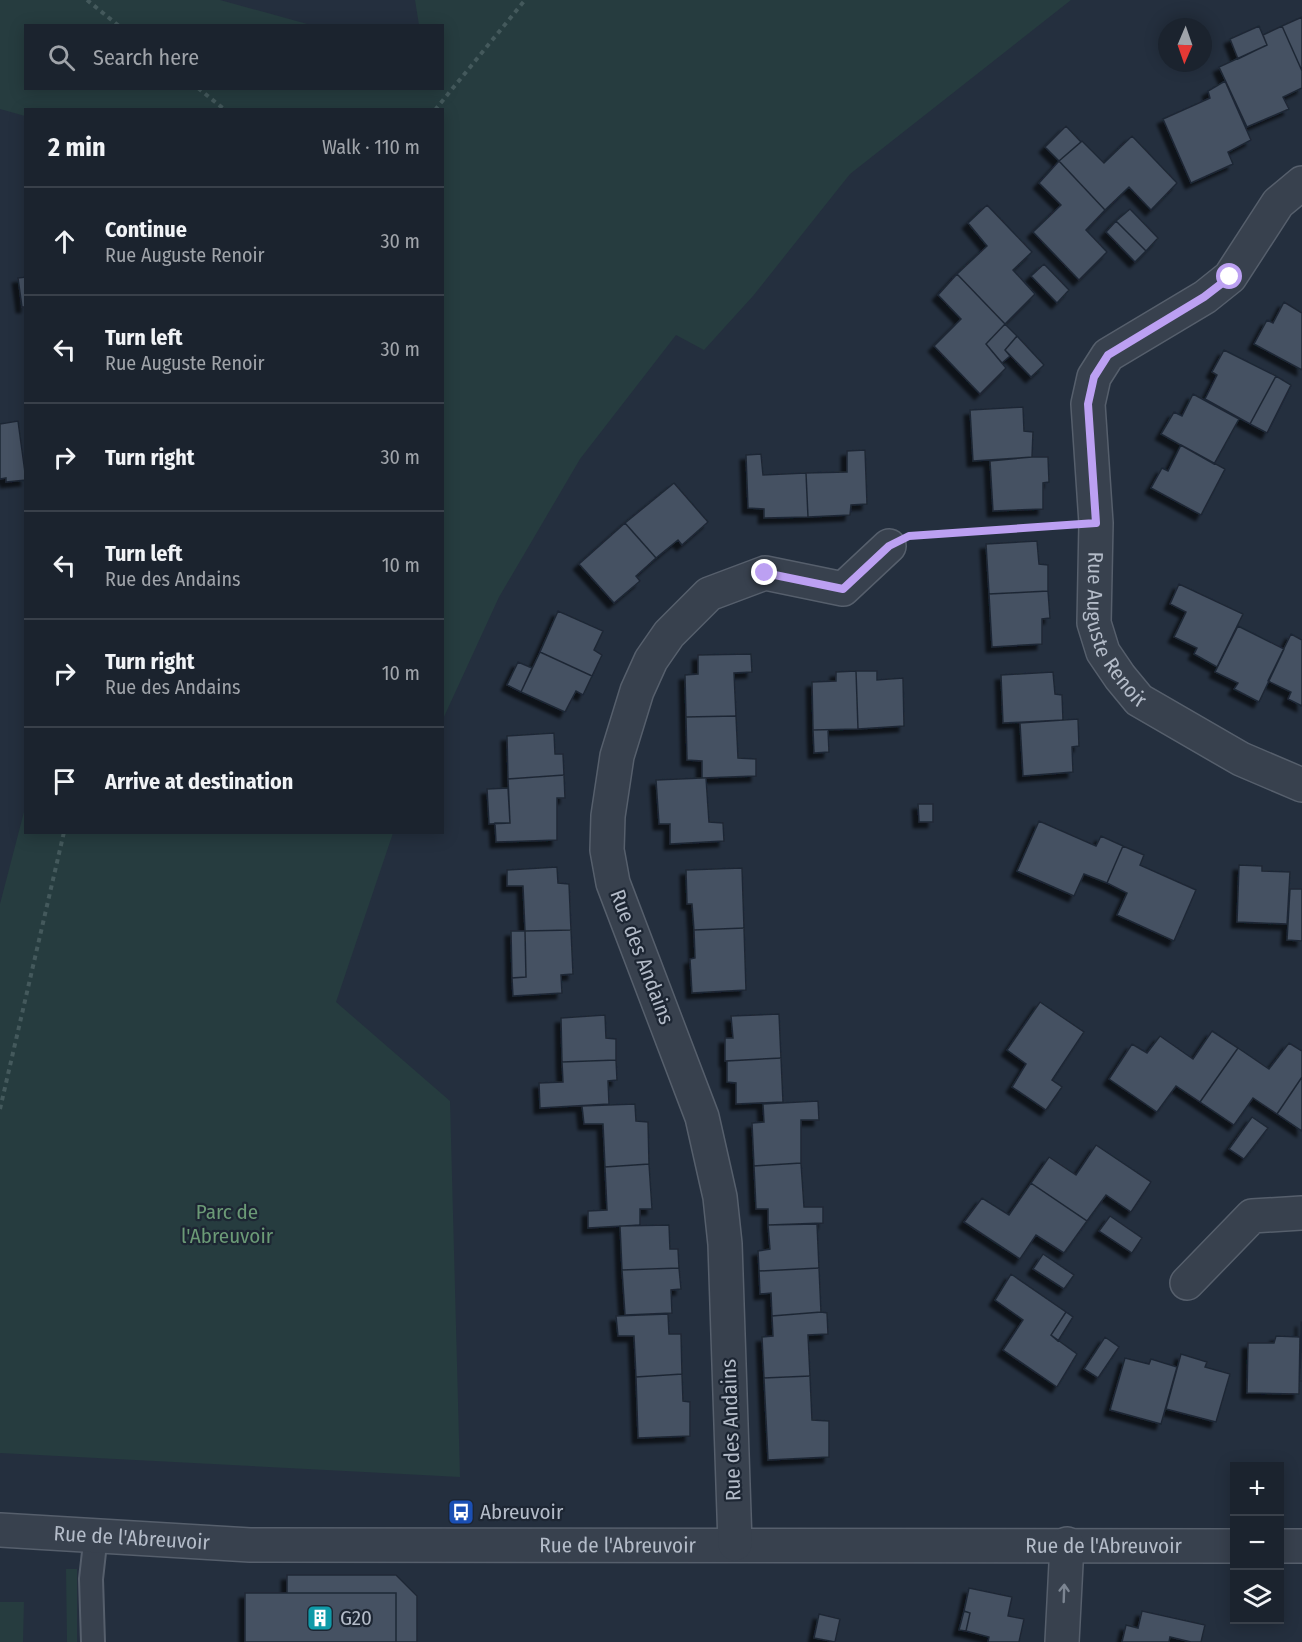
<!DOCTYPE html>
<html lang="en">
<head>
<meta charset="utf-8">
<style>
	body { margin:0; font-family:"Fira Sans Condensed",sans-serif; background:#282f3a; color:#f1f3f6 }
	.controls { position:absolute; right:18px; bottom:18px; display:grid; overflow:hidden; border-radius:0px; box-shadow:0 3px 15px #0003 }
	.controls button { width:54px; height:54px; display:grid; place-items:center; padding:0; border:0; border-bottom:2px solid #39404a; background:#1b232e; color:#f1f3f6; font:30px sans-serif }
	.compass { position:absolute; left:1158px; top:18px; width:54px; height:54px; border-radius:50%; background:#1b232e; box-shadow:0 3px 15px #0003; rotate:182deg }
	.stop { position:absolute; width:18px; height:18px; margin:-14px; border:4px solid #bca0f2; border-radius:50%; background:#fff }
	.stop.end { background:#bca0f2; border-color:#fff; box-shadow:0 2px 6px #0008 }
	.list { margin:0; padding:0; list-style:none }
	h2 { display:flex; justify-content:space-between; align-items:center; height:78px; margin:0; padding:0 24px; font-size:26px }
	h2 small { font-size:20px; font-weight:400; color:#a0a4aa }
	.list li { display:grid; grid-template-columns:39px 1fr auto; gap:18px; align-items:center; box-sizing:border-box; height:108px; padding:0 24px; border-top:2px solid #39404a }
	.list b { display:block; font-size:22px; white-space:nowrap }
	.list p { margin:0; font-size:20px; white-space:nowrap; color:#a0a4aa }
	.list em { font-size:20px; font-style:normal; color:#a0a4aa }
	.icon { flex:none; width:33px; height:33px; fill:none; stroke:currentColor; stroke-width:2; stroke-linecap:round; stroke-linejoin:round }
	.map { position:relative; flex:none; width:1302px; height:1642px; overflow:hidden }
	.search { position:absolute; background:#1b232e; box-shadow:0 3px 15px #0003; left:24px; top:24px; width:420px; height:66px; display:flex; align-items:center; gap:15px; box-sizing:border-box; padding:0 21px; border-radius:0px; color:#a0a4aa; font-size:22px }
	.panel { position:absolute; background:#1b232e; box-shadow:0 3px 15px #0003; left:24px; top:108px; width:420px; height:726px; border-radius:0px }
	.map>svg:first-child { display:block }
</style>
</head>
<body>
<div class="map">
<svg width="1302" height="1642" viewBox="0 0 1302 1642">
	<defs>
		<filter id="shadow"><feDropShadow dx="-5.5" dy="5.5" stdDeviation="1.5" flood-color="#0009"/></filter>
	</defs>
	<rect width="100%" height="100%" fill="#242f3e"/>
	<path fill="#263c3f" d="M0 0H220L311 25 26 26V88H442V26L419 25 415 0H1071L850 174 753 296 704 350 676 335 580 459 499 597 443 719 442 110H26L25 116 0 109Z
		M25 808 26 832 393 833 336 1002 450 1101 460 1477 0 1453V904Z
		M66 1569H77V1642H67Z
		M0 1602H24L23 1642H0Z"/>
	<path fill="#455162" stroke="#1f2835" stroke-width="1.5" filter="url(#shadow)" d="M1302 17V71L1282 26Z
		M1259 26 1267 45 1238 59 1230 39Z
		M1282 26 1302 71V88L1283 97 1289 109 1247 127 1219 67 1267 45 1263 35Z
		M1225 81 1251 140 1228 152 1233 164 1191 183 1163 119 1210 98 1208 91Z
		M1066 126 1081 142 1059 161 1045 147Z
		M1132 136 1177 183 1151 210 1129 187 1105 210 1059 161 1082 141 1104 163Z
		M1059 161 1105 210 1086 230 1107 252 1079 280 1033 232 1061 205 1039 183Z
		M987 205 1032 252 1013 270 1035 294 1005 324 957 274 987 246 968 223Z
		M1130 209 1158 238 1146 251 1116 221Z
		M1116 221 1146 251 1135 262 1106 232Z
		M1044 264 1069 290 1057 303 1031 276Z
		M957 274 1005 324 986 344 1006 368 980 394 934 346 961 319 938 295Z
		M26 277V307H22L18 278Z
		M1284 302 1302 313V370L1254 344 1267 320 1273 323Z
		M1005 324 1017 336 1005 350 1010 356 1002 363 986 344Z
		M1017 336 1044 365 1031 377 1005 350Z
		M1224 350 1276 376 1250 424 1205 399 1217 375 1212 372Z
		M1276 376 1291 385 1267 433 1250 424Z
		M1193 394 1239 419 1214 464 1161 434 1174 412 1182 416Z
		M1023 407 1024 431 1033 432 1032 457 973 461 970 410Z
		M18 421 26 480 6 482V478L0 479V424Z
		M1181 445 1225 469 1201 515 1151 488 1162 468 1168 471Z
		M865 450 867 504 851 505 850 515 808 517 806 473 847 472V451Z
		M761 454 763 475 806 473 808 517 764 518V509L748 508 746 455Z
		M1032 457H1048L1049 482 1043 483V509L993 511 990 461Z
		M674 483 708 522 682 545 678 540 656 558 625 523Z
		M625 523 656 558 636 576 640 581 614 603 579 564Z
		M1037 541 1039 564 1048 565V591L989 594 986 544Z
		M1179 584 1243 614 1217 667 1194 654 1197 648 1174 637 1186 612 1170 604Z
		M1048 591 1050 618 1042 619V644L992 647 989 594Z
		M558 611 603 631 594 650 602 655 592 676 540 652Z
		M1238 626 1284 649 1259 702 1234 689 1238 683 1215 672Z
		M1291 634 1302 640V706L1288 699 1291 692 1268 681Z
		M540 652 592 676 583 695 576 691 565 712 521 692Z
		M751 654 752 672 734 673 736 716 686 717 685 675 698 674V655Z
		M518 662 532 668 521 692 507 685Z
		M856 671H877V680L903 678 904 726 858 729Z
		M856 671 858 729 813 730 812 682 836 681V672Z
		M1053 672 1055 694 1062 695 1063 720 1003 723 1001 675Z
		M736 716 738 758 756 759V776L702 778V761L687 760 686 717Z
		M1078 719 1079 746 1072 747 1073 772 1023 776 1020 723Z
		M813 730H828L829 752 814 753Z
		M554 733 555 754H563L564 775 508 779 507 736Z
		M564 775 565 798H557V840L496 842 495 823H510L508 779Z
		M702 778H706L709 822 723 823 724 841 670 844V824H659L656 780Z
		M508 788 510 823 489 824 487 789Z
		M918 804H933V822H919Z
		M1039 821 1096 846 1101 836 1123 846 1107 883 1084 874 1074 896 1017 871Z
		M1123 846 1144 855 1140 865 1196 890 1174 941 1117 915 1127 893 1107 883Z
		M1239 865 1262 866V871L1290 872 1287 924 1237 922Z
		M557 867 558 883 569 884 571 930 525 931 523 886H507V870Z
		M742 868 744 928 694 930 692 904H687L686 870Z
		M1290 889H1302V941L1287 940Z
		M744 928 746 990 692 993 690 959 695 958 694 930Z
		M571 930 573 974 561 975 562 993 513 996 512 978 526 977 525 931Z
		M511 931H525L526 977 512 978Z
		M1040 1002 1084 1032 1052 1080 1062 1087 1046 1110 1012 1087 1026 1064 1007 1050Z
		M779 1014 781 1058 725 1061V1038H733L731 1016Z
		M605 1015 606 1038 616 1039V1060L562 1062 561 1018Z
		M1212 1031 1238 1048 1200 1102 1176 1086 1157 1112 1109 1079 1132 1044 1147 1053 1160 1036 1193 1059Z
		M1289 1043 1302 1051V1077L1277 1114 1253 1098 1234 1125 1200 1102 1238 1048 1269 1069Z
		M781 1058 783 1102 736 1104V1083L727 1082V1061Z
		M616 1060 617 1080 608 1081 609 1104 540 1108 539 1083 563 1082 562 1062Z
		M1302 1077V1131L1277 1114Z
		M818 1101 819 1120H801V1163L754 1166 752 1123 764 1122 763 1104Z
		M635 1104 636 1121 648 1122 649 1164 605 1167 603 1124H584L582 1106Z
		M1252 1117 1268 1128 1244 1159 1229 1149Z
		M1096 1145 1151 1182 1131 1212 1106 1195 1087 1221 1031 1183 1049 1157 1076 1175Z
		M801 1163 804 1207H823V1223L768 1225V1209H756L754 1166Z
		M649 1164 652 1209H640V1225L588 1228V1211L607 1210 605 1167Z
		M1031 1183 1087 1221 1064 1253 1036 1235 1020 1259 964 1222 982 1198 1009 1215Z
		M1110 1216 1142 1238 1132 1253 1099 1231Z
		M817 1224 819 1268 759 1271 758 1251 770 1249 768 1225Z
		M669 1225 670 1249H678L679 1268 622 1270 620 1226Z
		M1043 1254 1074 1275 1064 1289 1033 1269Z
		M679 1268 681 1289 671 1290 672 1313 625 1315 622 1270Z
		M819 1268 821 1312 772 1316 771 1293 760 1294 759 1271Z
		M1011 1274 1066 1312 1051 1335 1077 1354 1057 1387 1003 1350 1023 1320 995 1300Z
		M821 1312 827 1313 828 1334 808 1335 810 1376 764 1378 762 1337 773 1336 772 1316Z
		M1066 1312 1073 1317 1058 1341 1051 1335Z
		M668 1314 669 1334H681L682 1374 636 1377 634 1336H618L616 1316Z
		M1301 1322H1302V1381H1300Z
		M1276 1336 1300 1337 1299 1394 1247 1393 1248 1343H1274Z
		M1105 1337 1119 1347 1098 1378 1084 1369Z
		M1181 1354 1207 1362 1205 1367 1230 1374 1216 1422 1166 1409Z
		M1125 1358 1149 1364 1151 1359 1177 1367 1161 1424 1110 1410Z
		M682 1374 683 1401 690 1402V1436L638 1438 636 1377Z
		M810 1376 812 1420 829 1421V1457L768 1460 764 1378Z
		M287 1575H396L417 1596V1642H396V1593H287Z
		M969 1588 1012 1597 1008 1616 1024 1619 1019 1642H988L989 1637 966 1631 970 1613 964 1611Z
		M245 1593H396V1642H245Z
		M964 1611 970 1613 966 1631 959 1630Z
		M1142 1611 1205 1625 1201 1642H1191L1170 1637 1169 1642H1122L1126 1625 1138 1628Z
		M819 1614 840 1619 835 1642 814 1638Z"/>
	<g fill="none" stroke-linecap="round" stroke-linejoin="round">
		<defs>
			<path id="service" d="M93 1642 91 1579 96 1534"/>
			<g id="minor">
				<path id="s1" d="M1302 183 1278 203 1230 277 1205 297 1108 355 1094 377 1088 404 1096 523 1094 623 1103 652 1120 677 1139 700 1241 759 1302 785"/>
				<path d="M1187 1283 1252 1216 1302 1213"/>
				<path id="s2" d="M0 1530 250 1545 1234 1546"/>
				<path d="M735 1544 725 1244 720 1197 702 1117 613 883 607 850 608 816 617 756 637 691 651 660 669 634 709 594 765 573 843 589 889 546"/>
				<path d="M1280 1546H1302"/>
				<path d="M1062 1642 1067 1544"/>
			</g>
		</defs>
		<use href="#service" stroke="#565f6c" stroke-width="26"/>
		<use href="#minor" stroke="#565f6c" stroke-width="36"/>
		<path stroke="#44595c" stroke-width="4" stroke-dasharray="4.5 4.5" stroke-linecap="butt" d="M87 0 119 26
			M198 88 225 110
			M435 110 525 0
			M923 535 1059 526
			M0 1109 64 832"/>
		<use href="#service" stroke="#38414e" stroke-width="22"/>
		<use href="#minor" stroke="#38414e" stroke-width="33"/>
	</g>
	<defs><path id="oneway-shaft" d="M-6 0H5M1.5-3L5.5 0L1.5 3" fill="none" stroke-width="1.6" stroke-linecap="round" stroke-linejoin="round" transform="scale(1.5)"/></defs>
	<use stroke="#7c8592" href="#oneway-shaft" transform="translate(1064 1593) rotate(-88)"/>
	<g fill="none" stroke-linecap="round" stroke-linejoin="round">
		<path stroke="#bca0f2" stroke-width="8" d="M765 573 843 589 889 546 909 536 1096 523 1088 404 1094 377 1108 355 1204 297 1230 277"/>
	</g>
	<defs>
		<symbol id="bus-square" viewBox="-11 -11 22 22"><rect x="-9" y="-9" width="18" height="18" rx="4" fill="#1a4fb4" stroke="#1d2633"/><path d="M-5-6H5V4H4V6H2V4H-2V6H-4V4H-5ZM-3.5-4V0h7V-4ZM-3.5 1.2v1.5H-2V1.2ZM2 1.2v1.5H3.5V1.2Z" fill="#fff"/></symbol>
		<symbol id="building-square" viewBox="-11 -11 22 22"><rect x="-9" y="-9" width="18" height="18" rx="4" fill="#0f9aa8" stroke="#1d2633"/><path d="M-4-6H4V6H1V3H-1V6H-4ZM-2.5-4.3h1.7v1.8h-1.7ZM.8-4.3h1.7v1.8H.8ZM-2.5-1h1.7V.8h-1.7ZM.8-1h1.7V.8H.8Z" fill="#fff"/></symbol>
	</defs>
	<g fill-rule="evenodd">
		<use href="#bus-square" x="446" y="1497" width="30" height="30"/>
		<use href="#building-square" x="305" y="1603" width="30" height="30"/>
	</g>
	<g text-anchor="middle" stroke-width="4.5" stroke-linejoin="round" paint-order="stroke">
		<g font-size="21" fill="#b4bcc9" stroke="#1d2633">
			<text dy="7" stroke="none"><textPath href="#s1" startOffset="550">Rue Auguste Renoir</textPath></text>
			<text transform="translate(642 957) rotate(69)" y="7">Rue des Andains</text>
			<text transform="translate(731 1430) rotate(-92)" y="7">Rue des Andains</text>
			<text dy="7" stroke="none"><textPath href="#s2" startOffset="132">Rue de l'Abreuvoir</textPath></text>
			<text dy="7" stroke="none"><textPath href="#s2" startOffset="618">Rue de l'Abreuvoir</textPath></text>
			<text dy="7" stroke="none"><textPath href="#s2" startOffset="1104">Rue de l'Abreuvoir</textPath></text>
		</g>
		<g font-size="21" fill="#6b9a76" stroke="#1d2633">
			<text x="227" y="1219">Parc de<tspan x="227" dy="24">l'Abreuvoir</tspan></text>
		</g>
		<g font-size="21" fill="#b4bcc9" stroke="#1d2633" text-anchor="start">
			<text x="480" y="1519">Abreuvoir</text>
			<text x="340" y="1625">G20</text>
		</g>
	</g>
</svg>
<div class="controls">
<button>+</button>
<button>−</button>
<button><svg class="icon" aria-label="layers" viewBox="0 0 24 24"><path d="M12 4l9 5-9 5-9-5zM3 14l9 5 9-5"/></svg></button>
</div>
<svg class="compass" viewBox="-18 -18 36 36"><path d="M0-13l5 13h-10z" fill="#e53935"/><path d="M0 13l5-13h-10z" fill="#a0a4aa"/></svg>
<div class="stop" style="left:1230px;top:277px"></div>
<div class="stop end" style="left:765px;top:573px"></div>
<div class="search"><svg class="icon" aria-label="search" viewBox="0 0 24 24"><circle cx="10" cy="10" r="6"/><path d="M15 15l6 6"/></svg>Search here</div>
<section class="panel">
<h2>2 min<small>Walk · 110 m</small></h2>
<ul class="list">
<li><svg class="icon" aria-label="ahead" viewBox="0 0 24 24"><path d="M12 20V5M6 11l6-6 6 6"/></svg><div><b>Continue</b><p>Rue Auguste Renoir</p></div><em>30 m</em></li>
<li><svg class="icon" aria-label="left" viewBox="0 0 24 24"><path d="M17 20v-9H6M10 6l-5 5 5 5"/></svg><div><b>Turn left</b><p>Rue Auguste Renoir</p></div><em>30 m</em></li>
<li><svg class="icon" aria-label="right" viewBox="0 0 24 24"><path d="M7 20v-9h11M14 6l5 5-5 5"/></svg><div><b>Turn right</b></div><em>30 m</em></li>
<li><svg class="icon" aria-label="left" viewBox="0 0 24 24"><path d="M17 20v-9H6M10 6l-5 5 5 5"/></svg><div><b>Turn left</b><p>Rue des Andains</p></div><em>10 m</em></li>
<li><svg class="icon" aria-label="right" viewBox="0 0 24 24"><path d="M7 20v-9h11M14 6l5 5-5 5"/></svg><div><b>Turn right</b><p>Rue des Andains</p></div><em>10 m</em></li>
<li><svg class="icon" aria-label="arrive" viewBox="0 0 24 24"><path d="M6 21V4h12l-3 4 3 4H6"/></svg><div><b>Arrive at destination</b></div></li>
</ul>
</section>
</div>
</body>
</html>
